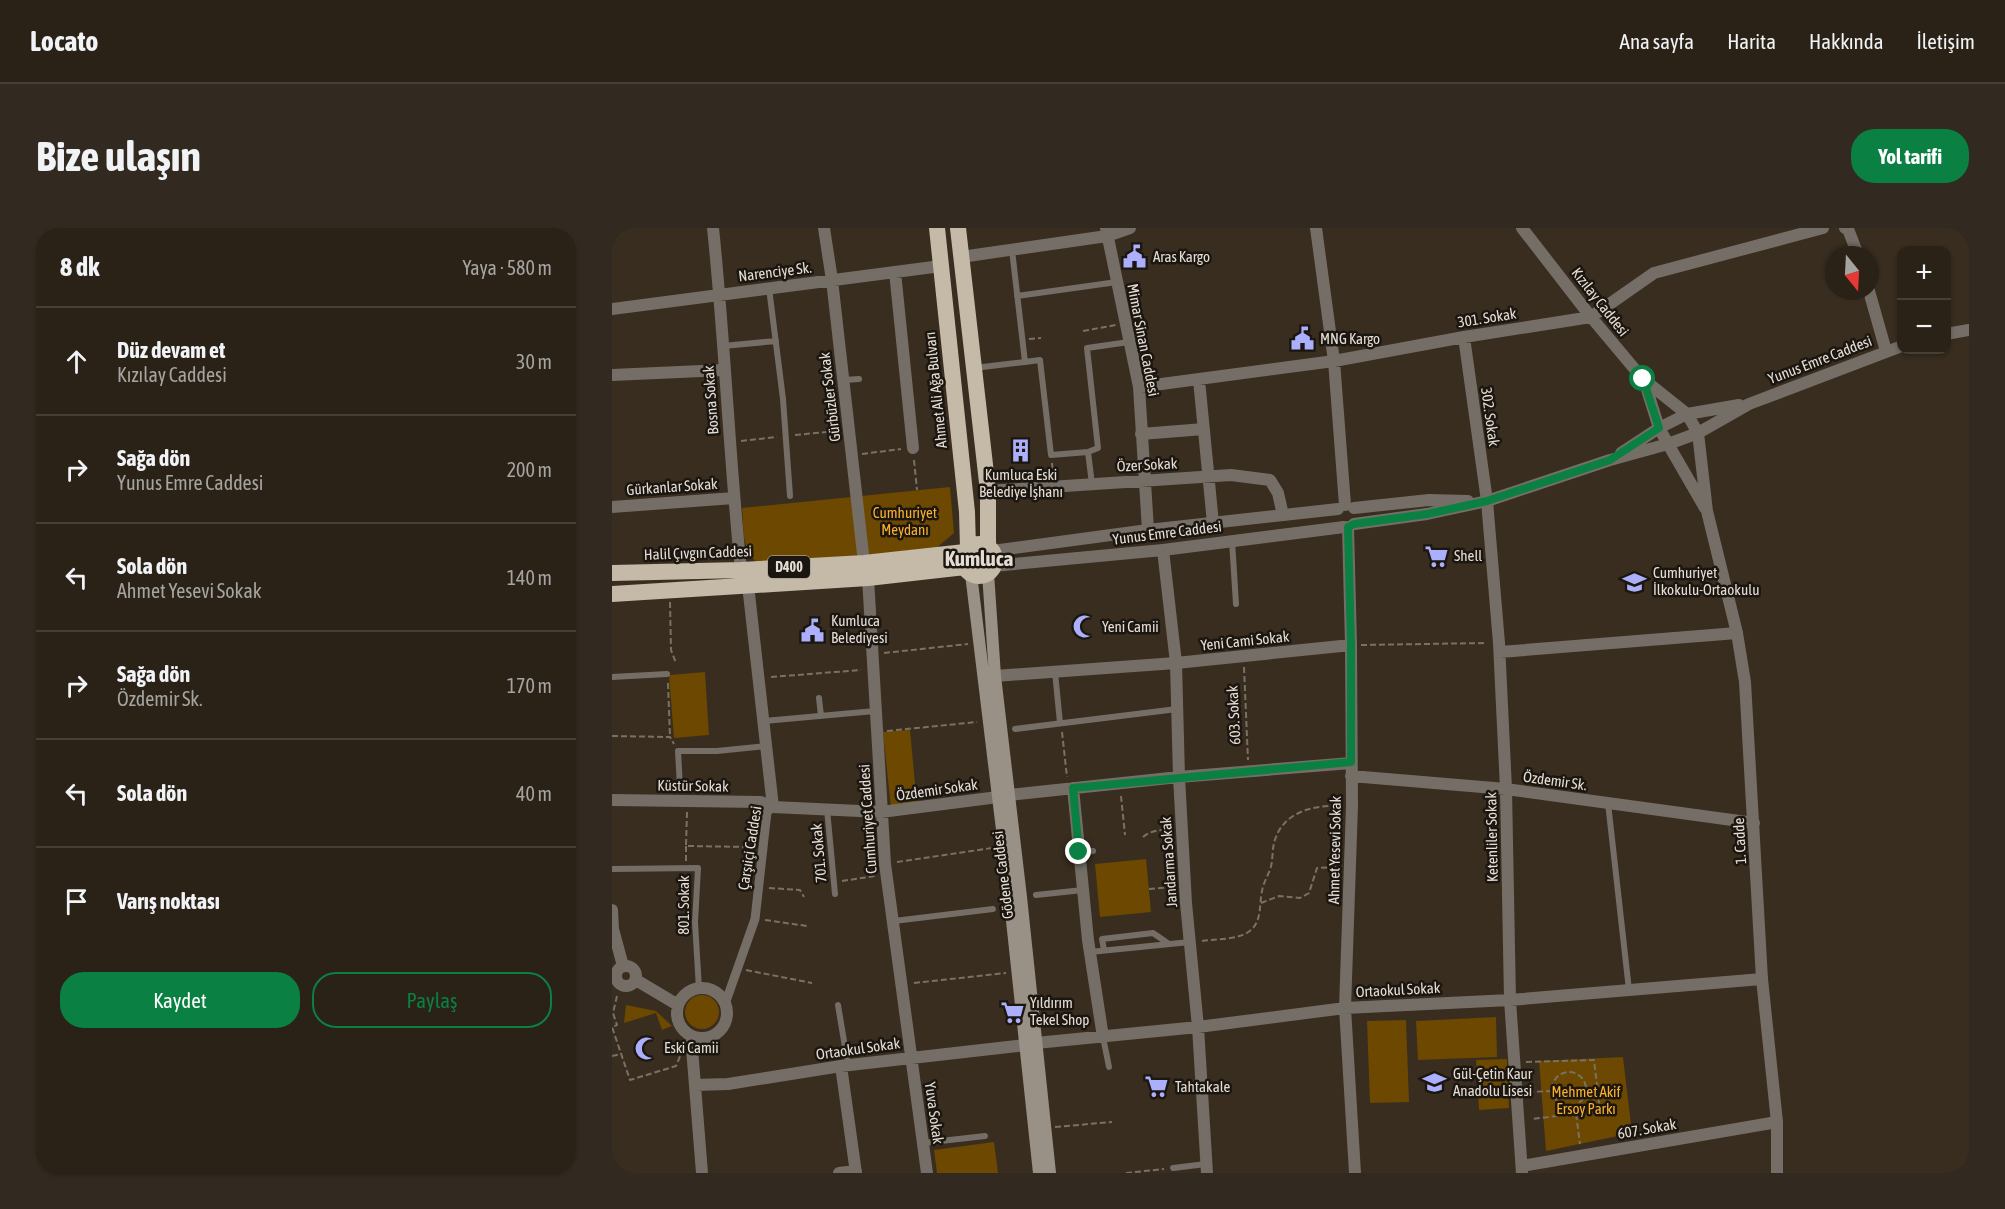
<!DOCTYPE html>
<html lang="tr">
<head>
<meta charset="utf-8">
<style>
	body { margin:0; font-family:"Asap Condensed",sans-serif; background:#322a20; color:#f1f3f6 }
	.controls { position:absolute; right:18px; top:18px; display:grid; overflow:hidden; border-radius:12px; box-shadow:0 2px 4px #0004 }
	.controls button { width:54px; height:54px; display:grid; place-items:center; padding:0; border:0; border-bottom:2px solid #463f36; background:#2a2217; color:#f1f3f6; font:30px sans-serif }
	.compass { position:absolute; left:1213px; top:18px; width:54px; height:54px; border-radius:50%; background:#2a2217; box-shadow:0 2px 4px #0004; rotate:162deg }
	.stop { position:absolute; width:18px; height:18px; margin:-14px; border:4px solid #0b8043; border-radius:50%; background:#fff }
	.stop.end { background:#0b8043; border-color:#fff; box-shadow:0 2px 6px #0008 }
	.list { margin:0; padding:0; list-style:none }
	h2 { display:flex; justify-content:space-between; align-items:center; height:78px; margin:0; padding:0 24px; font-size:26px }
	h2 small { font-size:20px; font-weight:400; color:#a5a4a1 }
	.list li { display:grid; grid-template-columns:39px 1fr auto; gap:18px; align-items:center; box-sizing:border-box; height:108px; padding:0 24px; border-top:2px solid #463f36 }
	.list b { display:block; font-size:22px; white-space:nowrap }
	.list p { margin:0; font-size:20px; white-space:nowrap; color:#a5a4a1 }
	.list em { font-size:20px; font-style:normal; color:#a5a4a1 }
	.actions { display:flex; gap:12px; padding:18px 24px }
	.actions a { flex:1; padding:14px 0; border:2px solid #0b8043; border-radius:24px; text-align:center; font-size:21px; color:#0b8043 }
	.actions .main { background:#0b8043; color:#fff }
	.icon { flex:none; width:33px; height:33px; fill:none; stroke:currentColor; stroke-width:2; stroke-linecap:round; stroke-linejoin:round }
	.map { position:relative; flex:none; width:1357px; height:945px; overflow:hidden; border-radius:24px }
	header { display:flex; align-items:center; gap:36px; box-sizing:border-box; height:84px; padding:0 30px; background:#2a2217; border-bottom:2px solid #463f36 }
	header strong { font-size:28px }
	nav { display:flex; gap:33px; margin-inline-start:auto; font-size:21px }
	.intro { display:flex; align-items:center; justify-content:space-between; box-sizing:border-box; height:144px; padding:0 36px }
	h1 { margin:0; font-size:42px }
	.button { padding:15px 27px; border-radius:24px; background:#0b8043; color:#fff; font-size:21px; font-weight:700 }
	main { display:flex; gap:36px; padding:0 36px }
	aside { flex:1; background:#2a2217; border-radius:24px; box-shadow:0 2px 4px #0004 }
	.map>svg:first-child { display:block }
</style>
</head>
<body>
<header>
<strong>Locato</strong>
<nav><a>Ana sayfa</a><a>Harita</a><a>Hakkında</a><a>İletişim</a></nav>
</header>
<div class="intro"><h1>Bize ulaşın</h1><a class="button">Yol tarifi</a></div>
<main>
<aside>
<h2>8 dk<small>Yaya · 580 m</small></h2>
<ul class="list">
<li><svg class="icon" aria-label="ahead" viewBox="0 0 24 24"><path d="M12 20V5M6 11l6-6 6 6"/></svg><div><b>Düz devam et</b><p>Kızılay Caddesi</p></div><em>30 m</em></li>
<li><svg class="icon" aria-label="right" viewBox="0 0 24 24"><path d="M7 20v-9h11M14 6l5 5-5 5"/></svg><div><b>Sağa dön</b><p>Yunus Emre Caddesi</p></div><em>200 m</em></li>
<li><svg class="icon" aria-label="left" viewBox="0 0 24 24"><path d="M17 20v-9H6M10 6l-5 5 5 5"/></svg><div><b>Sola dön</b><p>Ahmet Yesevi Sokak</p></div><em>140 m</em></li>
<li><svg class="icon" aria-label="right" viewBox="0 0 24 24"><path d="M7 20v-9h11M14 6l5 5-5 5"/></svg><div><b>Sağa dön</b><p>Özdemir Sk.</p></div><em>170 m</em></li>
<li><svg class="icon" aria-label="left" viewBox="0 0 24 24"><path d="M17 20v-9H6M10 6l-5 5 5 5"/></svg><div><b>Sola dön</b></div><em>40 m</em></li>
<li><svg class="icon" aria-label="arrive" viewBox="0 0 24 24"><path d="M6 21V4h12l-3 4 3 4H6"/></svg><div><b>Varış noktası</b></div></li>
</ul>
<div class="actions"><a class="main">Kaydet</a><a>Paylaş</a></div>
</aside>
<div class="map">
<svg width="1357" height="945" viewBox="0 0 1357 945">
	<rect width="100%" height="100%" fill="#382d1f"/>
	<path fill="#6c4801" d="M338 259 342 305 323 321 147 336C129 322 132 301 130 280Z
		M93 444 97 507 62 510 57 447Z
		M298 502 305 577 279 580 271 504Z
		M534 631 539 684 488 689 483 636Z
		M73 784a17 17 0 1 1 34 0a17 17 0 1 1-34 0Z
		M14 777 44 783 60 798 50 802 44 785 12 795Z
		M884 789 885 829 806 832 804 793Z
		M794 792 797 874 758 875 755 793Z
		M1011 829 1020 905 934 923 927 833Z
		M895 831 897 880 867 882 864 832Z
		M382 914 386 945H325L322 922Z"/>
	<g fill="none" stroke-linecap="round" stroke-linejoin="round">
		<path stroke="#7a7164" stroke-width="2" stroke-dasharray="6 3" stroke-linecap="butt" d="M471 103 504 97
			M417 111 429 110
			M183 207 225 203
			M129 213 165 209
			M250 226 289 221
			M302 232 305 262
			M440 235 441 248
			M58 374 59 422 64 435
			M749 417 875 415
			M272 425 356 416
			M632 439 636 532
			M159 449 249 442
			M56 455 58 509
			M275 503 365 494
			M450 504 455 549
			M0 508 58 509 62 516
			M509 568 513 607
			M75 584 74 618 142 619
			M531 609C539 602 549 602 559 601
			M74 633V618
			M285 634 380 620
			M230 653 263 648
			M157 660 188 662 192 669
			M537 661 561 659
			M649 675 667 668 688 670 697 665 705 640 726 639
			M153 692 195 698
			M590 713C604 711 628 712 639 702 650 692 647 677 650 663 651 656 655 649 658 642 661 634 660 623 662 615 670 584 700 577 728 578
			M134 742 200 755
			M302 755 394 745
			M5 768 1 785 5 797 0 799 18 852 64 838 69 826
			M0 828 9 826
			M914 834 982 832 988 883 919 891
			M940 861a17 17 0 1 1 34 0a17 17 0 1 1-34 0Z
			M974 861 986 860
			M916 864 940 863
			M964 886 968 916
			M443 899 500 894
			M514 945 552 941"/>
		<path stroke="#746e67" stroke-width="6" d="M157 60 171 171 178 268
			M405 68 505 54
			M111 118 164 113
			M413 134 428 132 439 227 476 224
			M362 140 413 134 400 22
			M232 152 247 151
			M480 256 476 224 486 220 475 120 517 114
			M620 313 624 376
			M443 444 448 495
			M0 449 55 446
			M207 470 209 488
			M152 493 263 483
			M403 501 565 481
			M68 559 66 523H105L154 518
			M996 575 1017 762
			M215 581 223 666
			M468 624 481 623
			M0 641 86 640 83 694 87 761
			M424 667 471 662
			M282 693 381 681
			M492 722 490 711 541 705 557 716
			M478 724 578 714
			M226 777 236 837
			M491 809 497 839
			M311 915 373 908
			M561 940 594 936"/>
		<path stroke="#746e67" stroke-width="9" d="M113 776 143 691 155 584 161 579"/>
		<path stroke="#746e67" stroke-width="12" d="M101 0C113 114 117 228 129 342
			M212 0 220 52 252 335
			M494 0 527 159 536 302
			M704 0 722 133 733 277
			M910 0 979 89 1031 151 1075 186
			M1233 0 1236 1 1246 27
			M349 29 495 8 518 0
			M283 44 301 220
			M1257 63 1274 123
			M0 81 329 38
			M852 109 875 273 887 415 894 561 898 772 910 945
			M0 147 112 142
			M587 152 601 295
			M1032 152 1047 200
			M527 159 722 133 852 109 979 89 1042 45 1211 0
			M529 206 592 201
			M376 263 619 247 658 252 666 265 671 287
			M0 279 122 270
			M736 299 739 417 740 578 733 780 743 945
			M551 322 564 435 567 549 574 675 586 799 595 945
			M256 350 273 636 315 945
			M136 357 161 579
			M888 424 1125 405
			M383 448 564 435 739 417
			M739 548 894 561 1142 595
			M461 560 476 712 491 809
			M397 567 567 549 739 535
			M0 572 149 574 161 579 269 584 386 569
			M0 682 1 701 11 738
			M4 748a10 10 0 1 1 20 0a10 10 0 1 1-20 0Z
			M24 752 66 777
			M65 785a25 25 0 1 1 50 0a25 25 0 1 1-50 0Z
			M79 808 90 945
			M424 815 586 799 733 780 898 772 1150 751
			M229 838 244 945
			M83 857 116 856 229 838 414 817
			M910 938 1165 894
			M227 945 244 943"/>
		<path stroke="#746e67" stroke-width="12" d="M1334 106 1357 102
			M1075 186 1127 177
			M1009 225 1047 200
			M742 280 817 272 856 273
			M742 296 815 286 875 273 998 232 1056 216 1093 280
			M380 323 536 302 726 281
			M381 338 551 322 732 299
			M1165 945V894L1150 751 1133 454 1125 405 1095 283 1086 205 1075 186 1047 200 1056 216 1086 205 1137 176 1290 118"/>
		<path stroke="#9a9186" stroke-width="12" d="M376 345 383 448 409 669 438 945
			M359 346 392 618 427 945"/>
		<path stroke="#c5b9a8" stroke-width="16" d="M325 0 355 284 356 320
			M346 0 376 263V319
			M351 332a16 16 0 1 1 32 0a16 16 0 1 1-32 0Z
			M0 345 129 342 252 335 353 324
			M0 366 256 350 353 339"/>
	</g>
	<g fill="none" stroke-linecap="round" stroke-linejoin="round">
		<path stroke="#0b8043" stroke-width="8" d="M467 624 461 560 739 534V417L736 299 742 296 815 286 875 273 998 232 1047 200 1031 151"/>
	</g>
	<defs>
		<symbol id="civic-bare" viewBox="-9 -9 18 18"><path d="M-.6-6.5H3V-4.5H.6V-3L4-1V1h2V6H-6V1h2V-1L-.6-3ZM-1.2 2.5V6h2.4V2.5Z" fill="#acaffb" stroke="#1b1610" stroke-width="2.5" paint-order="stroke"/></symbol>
		<symbol id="building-bare" viewBox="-9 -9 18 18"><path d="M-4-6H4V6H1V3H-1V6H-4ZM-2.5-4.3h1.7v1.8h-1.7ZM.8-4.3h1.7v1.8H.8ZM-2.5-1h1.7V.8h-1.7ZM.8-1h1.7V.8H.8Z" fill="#acaffb" stroke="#1b1610" stroke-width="2.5" paint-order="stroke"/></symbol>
		<symbol id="supermarket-bare" viewBox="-9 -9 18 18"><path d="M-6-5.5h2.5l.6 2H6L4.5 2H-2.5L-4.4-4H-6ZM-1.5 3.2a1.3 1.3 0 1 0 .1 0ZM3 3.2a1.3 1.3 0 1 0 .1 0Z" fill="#acaffb" stroke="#1b1610" stroke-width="2.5" paint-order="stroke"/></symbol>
		<symbol id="school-bare" viewBox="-9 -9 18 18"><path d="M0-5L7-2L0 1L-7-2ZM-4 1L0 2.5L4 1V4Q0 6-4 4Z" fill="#acaffb" stroke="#1b1610" stroke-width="2.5" paint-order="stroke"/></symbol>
		<symbol id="mosque-bare" viewBox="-9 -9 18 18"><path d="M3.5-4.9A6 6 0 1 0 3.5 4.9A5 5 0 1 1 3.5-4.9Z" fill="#acaffb" stroke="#1b1610" stroke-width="2.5" paint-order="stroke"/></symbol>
	</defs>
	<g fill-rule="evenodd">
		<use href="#civic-bare" x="506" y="12" width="33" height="33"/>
		<use href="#civic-bare" x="674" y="94" width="33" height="33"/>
		<use href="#building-bare" x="392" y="206" width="33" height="33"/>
		<use href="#supermarket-bare" x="808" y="312" width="33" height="33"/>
		<use href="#school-bare" x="1006" y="338" width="33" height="33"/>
		<use href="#mosque-bare" x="456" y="382" width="33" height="33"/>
		<use href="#civic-bare" x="184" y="386" width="33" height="33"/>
		<use href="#supermarket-bare" x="384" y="768" width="33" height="33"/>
		<use href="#mosque-bare" x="18" y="804" width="33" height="33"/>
		<use href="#school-bare" x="806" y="838" width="33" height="33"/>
		<use href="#supermarket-bare" x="528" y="842" width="33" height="33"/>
	</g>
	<g text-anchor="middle" stroke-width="5" stroke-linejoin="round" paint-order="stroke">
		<rect fill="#1b1610" stroke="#a8a199" stroke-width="1.5" x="156" y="328" width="42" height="22" rx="4.5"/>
		<g font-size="14" font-weight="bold" fill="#e4ddd4">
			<text x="177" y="344">D400</text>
		</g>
		<g font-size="15" fill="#e4ddd4" stroke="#1b1610" text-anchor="start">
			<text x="541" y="34">Aras Kargo</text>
			<text x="708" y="116">MNG Kargo</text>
			<text x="409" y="252" text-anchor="middle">Kumluca Eski<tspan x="409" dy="17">Belediye İşhanı</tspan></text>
			<text x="842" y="333">Shell</text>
			<text x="1041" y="350">Cumhuriyet<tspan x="1041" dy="17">İlkokulu-Ortaokulu</tspan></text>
			<text x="219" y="398">Kumluca<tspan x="219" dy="17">Belediyesi</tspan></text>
			<text x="490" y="404">Yeni Camii</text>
			<text x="418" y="780">Yıldırım<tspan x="418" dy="17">Tekel Shop</tspan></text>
			<text x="52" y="825">Eski Camii</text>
			<text x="841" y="851">Gül-Çetin Kaur<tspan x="841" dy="17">Anadolu Lisesi</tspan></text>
			<text x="563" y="864">Tahtakale</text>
		</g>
		<g font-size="15" fill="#e4ddd4" stroke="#1b1610">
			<text transform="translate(163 44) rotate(-7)" y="5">Narenciye Sk.</text>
			<text transform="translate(988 74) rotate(52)" y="5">Kızılay Caddesi</text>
			<text transform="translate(875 90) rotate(-9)" y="5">301. Sokak</text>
			<text transform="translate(531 112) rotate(79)" y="5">Mimar Sinan Caddesi</text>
			<text transform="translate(1208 132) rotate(-21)" y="5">Yunus Emre Caddesi</text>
			<text transform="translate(324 162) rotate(-96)" y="5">Ahmet Ali Ağa Bulvarı</text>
			<text transform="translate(218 169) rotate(-97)" y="5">Gürbüzler Sokak</text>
			<text transform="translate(99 172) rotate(-94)" y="5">Bosna Sokak</text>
			<text transform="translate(878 189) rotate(82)" y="5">302. Sokak</text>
			<text transform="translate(535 237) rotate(-3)" y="5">Özer Sokak</text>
			<text transform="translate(60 259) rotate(-4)" y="5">Gürkanlar Sokak</text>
			<text transform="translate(555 305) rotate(-7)" y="5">Yunus Emre Caddesi</text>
			<text transform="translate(86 325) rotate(-2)" y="5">Halil Çıvgın Caddesi</text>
			<text transform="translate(633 413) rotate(-6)" y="5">Yeni Cami Sokak</text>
			<text transform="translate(622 487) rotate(-93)" y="5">603. Sokak</text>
			<text transform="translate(943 553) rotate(8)" y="5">Özdemir Sk.</text>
			<text transform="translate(81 558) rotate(1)" y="5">Küstür Sokak</text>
			<text transform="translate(325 562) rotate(-8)" y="5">Özdemir Sokak</text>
			<text transform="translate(256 591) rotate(-94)" y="5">Cumhuriyet Caddesi</text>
			<text transform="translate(880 609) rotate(-91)" y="5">Ketenliler Sokak</text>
			<text transform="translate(1128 613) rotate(-93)" y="5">1. Cadde</text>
			<text transform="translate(138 620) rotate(-81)" y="5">Çarşıiçi Caddesi</text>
			<text transform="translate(723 622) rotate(-89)" y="5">Ahmet Yesevi Sokak</text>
			<text transform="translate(207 625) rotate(-95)" y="5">701. Sokak</text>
			<text transform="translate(557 634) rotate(-94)" y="5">Jandarma Sokak</text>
			<text transform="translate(391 647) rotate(-97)" y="5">Gödene Caddesi</text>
			<text transform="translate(72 677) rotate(-90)" y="5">801. Sokak</text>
			<text transform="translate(786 762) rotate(-3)" y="5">Ortaokul Sokak</text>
			<text transform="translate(246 821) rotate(-8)" y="5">Ortaokul Sokak</text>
			<text transform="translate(322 885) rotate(82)" y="5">Yuva Sokak</text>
			<text transform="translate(1035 901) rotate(-10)" y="5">607. Sokak</text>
		</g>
		<g font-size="15" fill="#fab02c" stroke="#1b1610">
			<text x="293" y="290">Cumhuriyet<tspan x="293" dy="17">Meydanı</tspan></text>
			<text x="974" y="869">Mehmet Akif<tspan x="974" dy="17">Ersoy Parkı</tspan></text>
		</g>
		<g font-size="21" font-weight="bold" fill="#e4ddd4" stroke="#1b1610">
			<text x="367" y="338">Kumluca</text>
		</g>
	</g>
</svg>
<div class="controls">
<button>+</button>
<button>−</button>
</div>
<svg class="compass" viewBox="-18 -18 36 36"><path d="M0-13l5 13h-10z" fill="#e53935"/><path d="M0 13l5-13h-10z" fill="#a5a4a1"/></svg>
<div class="stop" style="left:1031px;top:151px"></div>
<div class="stop end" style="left:467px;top:624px"></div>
</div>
</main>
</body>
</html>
